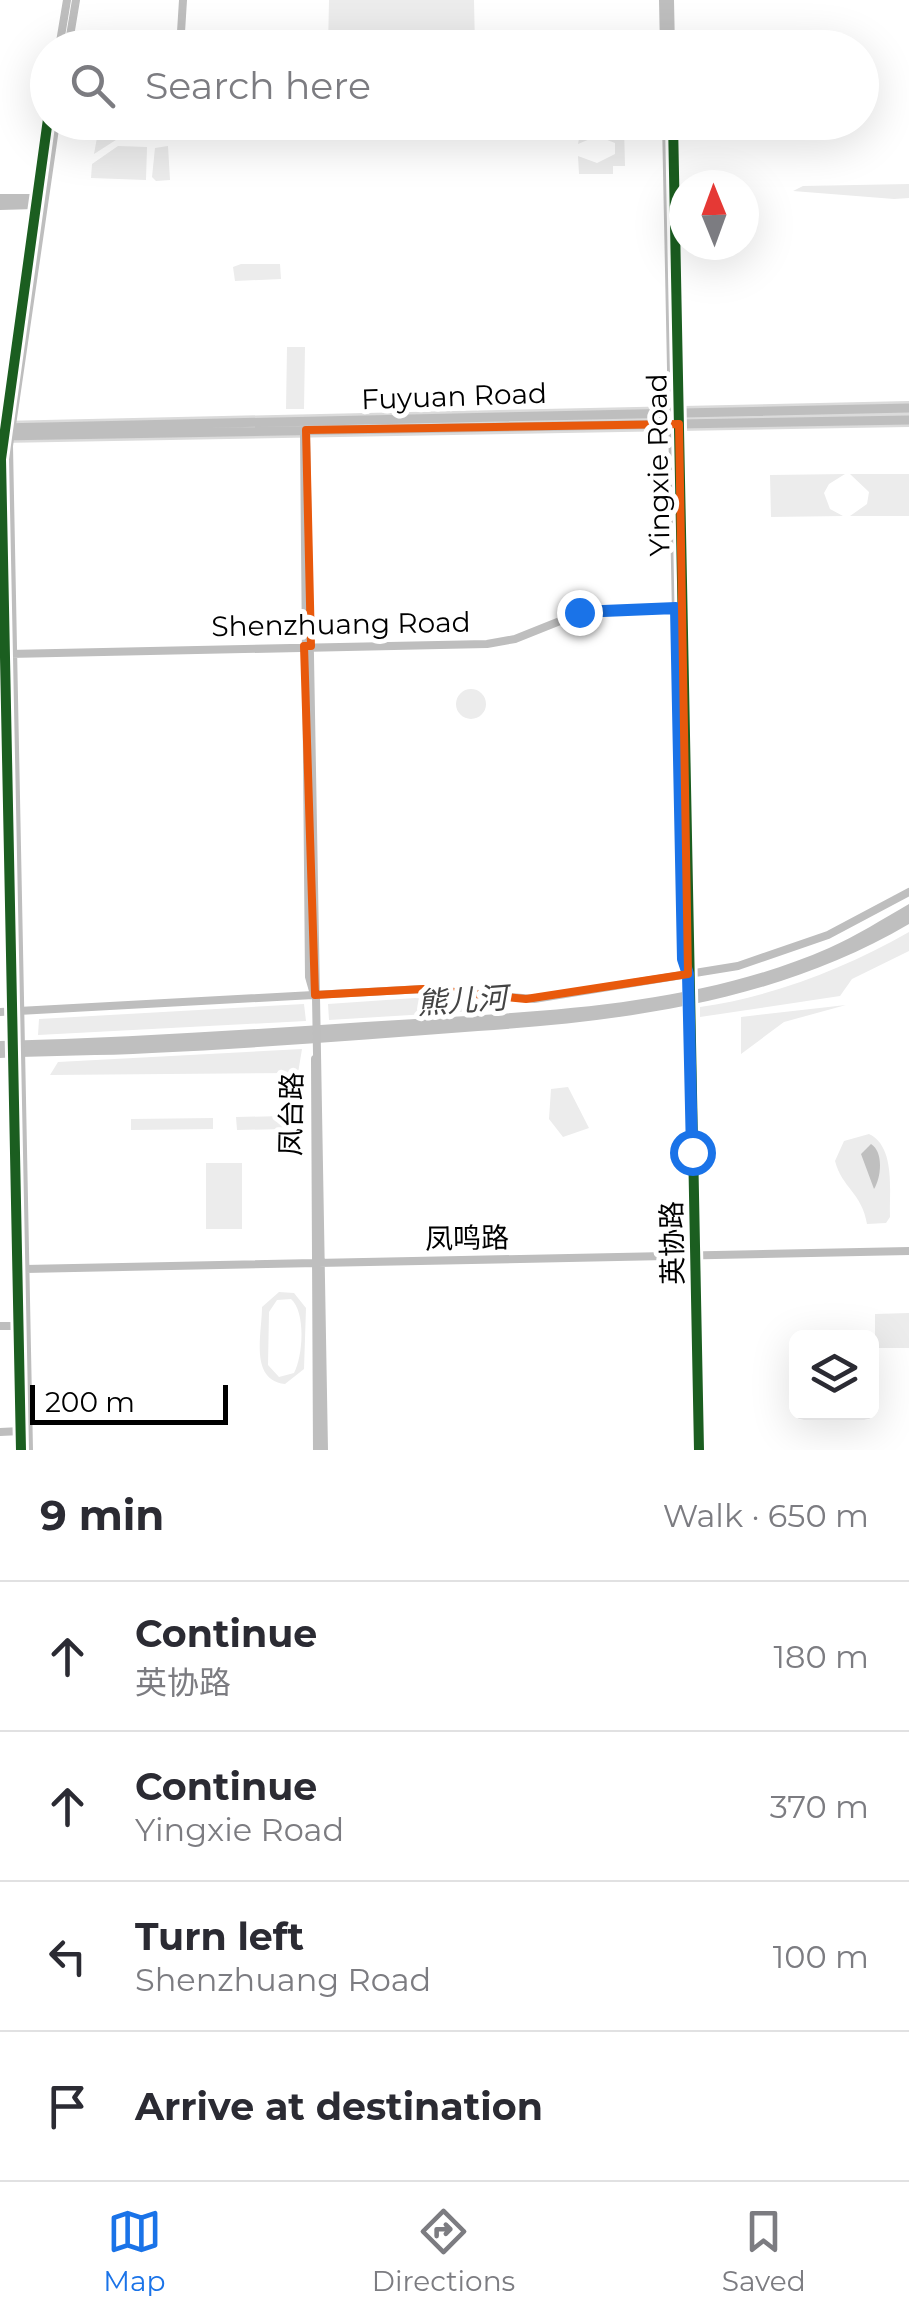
<!DOCTYPE html>
<html lang="en">
<head>
<meta charset="utf-8">
<style>
	body { margin:0; font-family:Montserrat,"Noto Sans SC",sans-serif; background:#f7f7f7; color:#2b2b33 }
	.controls { position:absolute; right:30px; bottom:30px; display:grid; overflow:hidden; border-radius:15px; box-shadow:0 10px 40px #0002 }
	.controls button { width:90px; height:90px; display:grid; place-items:center; padding:0; border:0; border-bottom:2px solid #e1e1e2; background:#fff; color:#2b2b33; font:50px sans-serif }
	.compass { position:absolute; left:669px; top:170px; width:90px; height:90px; border-radius:50%; background:#fff; box-shadow:0 10px 40px #0002; rotate:359deg }
	.scale { position:absolute; left:30px; bottom:25px; width:198px; box-sizing:border-box; padding-left:10px; border:5px solid #000; border-top:0; font-size:28px; line-height:35px; white-space:nowrap; color:#000; -webkit-text-stroke:8px #fff; paint-order:stroke }
	.stop { position:absolute; width:30px; height:30px; margin:-22px; border:8px solid #1a73e8; border-radius:50%; background:#fff }
	.stop.end { background:#1a73e8; border-color:#fff; box-shadow:0 2px 10px #0008 }
	.list { margin:0; padding:0; list-style:none }
	h2 { display:flex; justify-content:space-between; align-items:center; height:130px; margin:0; padding:0 40px; font-size:42px }
	h2 small { font-size:32px; font-weight:400; color:#7c7c81 }
	.list li { display:grid; grid-template-columns:65px 1fr auto; gap:30px; align-items:center; box-sizing:border-box; height:150px; padding:0 40px; border-top:2px solid #e1e1e2 }
	.list b { display:block; font-size:38px; white-space:nowrap }
	.list p { margin:0; font-size:32px; white-space:nowrap; color:#7c7c81 }
	.list em { font-size:32px; font-style:normal; color:#7c7c81 }
	.icon { flex:none; width:55px; height:55px; fill:none; stroke:currentColor; stroke-width:2; stroke-linecap:round; stroke-linejoin:round }
	.map { position:relative; flex:none; width:909px; height:1450px; overflow:hidden }
	.search { position:absolute; background:#fff; box-shadow:0 10px 40px #0002; left:30px; right:30px; top:30px; height:110px; display:flex; align-items:center; gap:25px; box-sizing:border-box; padding:0 35px; border-radius:55px; color:#7c7c81; font-size:38px }
	.sheet { height:730px; background:#fff }
	nav { display:flex; justify-content:space-around; align-items:center; box-sizing:border-box; height:140px; border-top:2px solid #e1e1e2; background:#fff; font-size:28px; color:#7c7c81 }
	nav a { display:grid; justify-items:center; gap:5px }
	nav .on { color:#1a73e8 }
	.map>svg:first-child { display:block }
</style>
</head>
<body>
<div class="map">
<svg width="909" height="1450" viewBox="0 0 909 1450">
	<rect width="100%" height="100%" fill="#fff"/>
	<path fill="#ececec" fill-rule="evenodd" d="M329 0H474L475 47H328Z
		M581 128H624L625 166H613V174H579L578 156 597 163 615 154V143L597 136 578 144Z
		M98 132H115L119 138 94 154Z
		M118 146 147 147 146 180 91 178 92 164Z
		M168 146 170 180 156 181 152 177 155 148Z
		M909 184V198L894 199 793 191 803 186Z
		M241 264H280L281 279 235 281 233 267Z
		M287 347H305L304 409H286Z
		M845 474 829 484 824 493 830 509 843 516 771 517 770 475Z
		M850 474H909V516H850L867 504 869 492Z
		M456 704a15 15 0 1 1 30 0a15 15 0 1 1-30 0Z
		M909 932V951L852 979 840 996 700 1017V1007C772 997 846 968 909 932Z
		M415 998 509 1005V1009L329 1020 328 1004Z
		M304 1004 306 1021 38 1035 39 1019Z
		M846 1005 784 1022 741 1054V1017Z
		M302 1049 298 1073 50 1075 58 1062Z
		M568 1087 589 1128 563 1137 549 1119 551 1089Z
		M284 1116V1129L237 1130 236 1117Z
		M213 1118V1129L131 1130V1119Z
		M869 1134C896 1147 889 1191 890 1217L886 1223 867 1224C862 1193 842 1188 835 1161L844 1141Z
		M206 1163H242V1229H206Z
		M279 1292 294 1293 306 1308 304 1369 285 1384C249 1380 262 1334 262 1307ZM291 1299C306 1312 303 1356 294 1373L279 1377 268 1365 269 1312 277 1300Z
		M909 1313V1348H875V1314Z"/>
	<path fill="#bfbfbf" d="M909 904V924C779 1001 626 1021 478 1031 369 1039 261 1048 152 1053 101 1056 51 1055 0 1058V1041C122 1038 243 1030 365 1022 518 1012 685 1011 829 948 856 936 883 919 909 904Z
		M871 1144C884 1152 881 1178 874 1189L861 1154Z"/>
	<g fill="none" stroke-linecap="round" stroke-linejoin="round">
		<defs>
			<path id="major" d="M0 428 909 408
				M0 436 909 420"/>
		</defs>
		<use href="#major" stroke="#dbdbdb" stroke-width="14"/>
		<path stroke="#bebebe" stroke-width="8" d="M663 0 664 48
			M670 0 671 48
			M59 48 67 0
			M68 48 76 0
			M180 48 183 0
			M666 122 683 959 688 972
			M673 122 699 1450
			M0 198H40
			M0 206 35 205
			M306 430 324 1450
			M304 436 309 977 313 991
			M9 654 487 644 515 639 585 611 677 607
			M0 1012 423 989 534 999 738 966 828 935 909 892
			M315 1059 317 1450
			M25 1269 909 1251
			M0 1326H18
			M0 1432 21 1431
			M21 1450 1 459 48 119
			M29 1450 9 446 56 122"/>
		<use href="#major" stroke="#bebebe" stroke-width="9"/>
		<defs>
			<path id="cycleway" d="M673 122 699 1450
				M21 1450 1 459 48 119"/>
		</defs>
		<use href="#cycleway" stroke="#fff" stroke-width="16"/>
		<use href="#cycleway" stroke="#1b5e20" stroke-width="10"/>
	</g>
	<g fill="none" stroke-linecap="round" stroke-linejoin="round">
		<path stroke="#1a73e8" stroke-width="12" d="M579 612 676 608 683 959 688 974 692 1152"/>
	</g>
	<path fill="none" stroke="#e8590c" stroke-width="8" stroke-linejoin="round" d="M679 424 688 974 526 999 423 989 315 995 304 646H311L306 430Z"/>
	<g text-anchor="middle" stroke-width="10" stroke-linejoin="round" paint-order="stroke">
		<g font-size="28" fill="#000" stroke="#fff">
			<text transform="translate(454 396) rotate(-2)" y="10">Fuyuan Road</text>
			<text transform="translate(658 465) rotate(-91)" y="10">Yingxie Road</text>
			<text transform="translate(341 624) rotate(-1)" y="10">Shenzhuang Road</text>
			<text transform="translate(291 1114) rotate(-89)" y="10">凤台路</text>
			<text transform="translate(467 1238) rotate(-1)" y="10">凤鸣路</text>
			<text transform="translate(672 1243) rotate(-91)" y="10">英协路</text>
		</g>
		<g font-size="30" font-style="italic" fill="#444" stroke="#fff">
			<text transform="translate(462 1001) rotate(-4)" y="10">熊儿河</text>
		</g>
	</g>
</svg>
<div class="controls">
<button><svg class="icon" aria-label="layers" viewBox="0 0 24 24"><path d="M12 4l9 5-9 5-9-5zM3 14l9 5 9-5"/></svg></button>
</div>
<svg class="compass" viewBox="-18 -18 36 36"><path d="M0-13l5 13h-10z" fill="#e53935"/><path d="M0 13l5-13h-10z" fill="#7c7c81"/></svg>
<div class="scale">200 m</div>
<div class="stop" style="left:692px;top:1152px"></div>
<div class="stop end" style="left:579px;top:612px"></div>
<div class="search"><svg class="icon" aria-label="search" viewBox="0 0 24 24"><circle cx="10" cy="10" r="6"/><path d="M15 15l6 6"/></svg>Search here</div>
</div>
<section class="sheet">
<h2>9 min<small>Walk · 650 m</small></h2>
<ul class="list">
<li><svg class="icon" aria-label="ahead" viewBox="0 0 24 24"><path d="M12 20V5M6 11l6-6 6 6"/></svg><div><b>Continue</b><p>英协路</p></div><em>180 m</em></li>
<li><svg class="icon" aria-label="ahead" viewBox="0 0 24 24"><path d="M12 20V5M6 11l6-6 6 6"/></svg><div><b>Continue</b><p>Yingxie Road</p></div><em>370 m</em></li>
<li><svg class="icon" aria-label="left" viewBox="0 0 24 24"><path d="M17 20v-9H6M10 6l-5 5 5 5"/></svg><div><b>Turn left</b><p>Shenzhuang Road</p></div><em>100 m</em></li>
<li><svg class="icon" aria-label="arrive" viewBox="0 0 24 24"><path d="M6 21V4h12l-3 4 3 4H6"/></svg><div><b>Arrive at destination</b></div></li>
</ul>
</section>
<nav>
<a class="on"><svg class="icon" aria-label="map" viewBox="0 0 24 24"><path d="M3 6l6-2 6 2 6-2v14l-6 2-6-2-6 2zM9 4v14M15 6v14"/></svg>Map</a>
<a><svg class="icon" aria-label="directions" viewBox="0 0 24 24"><path d="M12 3l9 9-9 9-9-9zM9 14v-3h6M13 9l2 2-2 2"/></svg>Directions</a>
<a><svg class="icon" aria-label="saved" viewBox="0 0 24 24"><path d="M7 4h10v16l-5-4-5 4z"/></svg>Saved</a>
</nav>
</body>
</html>
